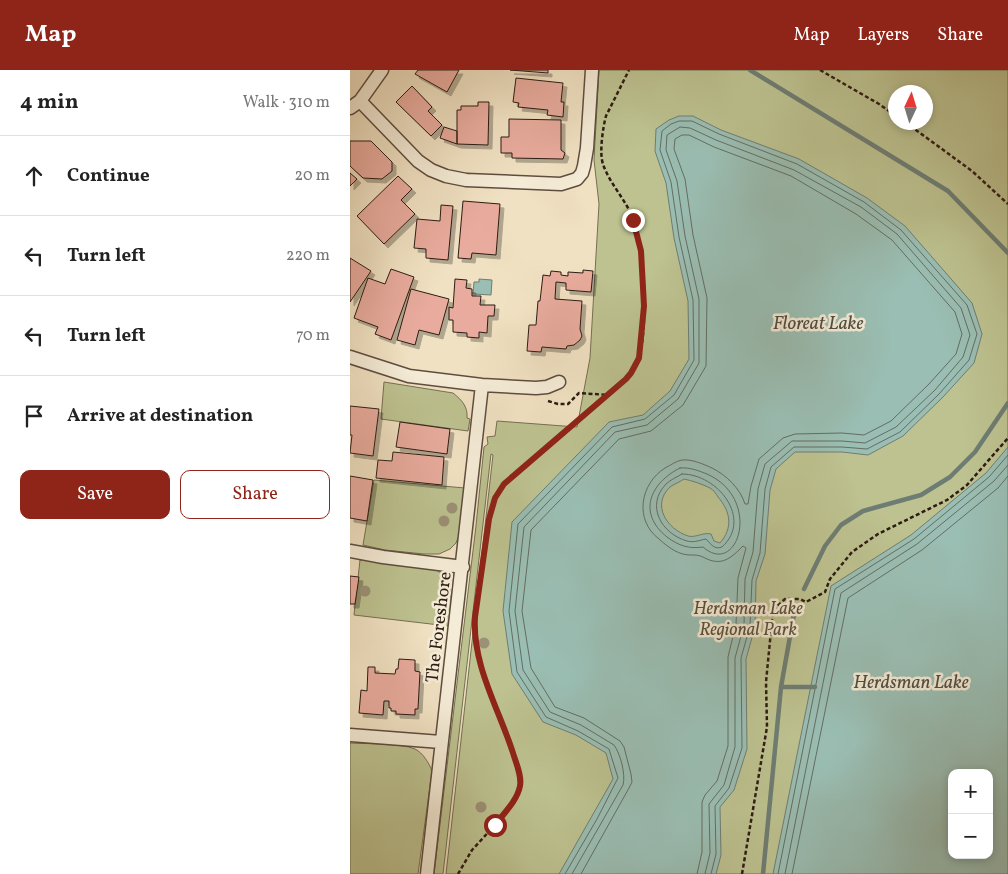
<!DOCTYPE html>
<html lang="en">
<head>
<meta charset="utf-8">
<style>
	body { margin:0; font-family:Vollkorn,serif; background:#f2f2f2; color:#222 }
	.controls { position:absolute; right:15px; bottom:15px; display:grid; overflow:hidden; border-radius:10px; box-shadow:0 2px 8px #0003 }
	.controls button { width:45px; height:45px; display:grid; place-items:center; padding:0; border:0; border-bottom:1px solid #e0e0e0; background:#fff; color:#222; font:25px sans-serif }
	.compass { position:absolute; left:538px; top:15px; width:45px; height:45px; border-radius:50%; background:#fff; box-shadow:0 2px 8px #0003; rotate:4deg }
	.stop { position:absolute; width:15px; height:15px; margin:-11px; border:4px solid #8f2418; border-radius:50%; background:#fff }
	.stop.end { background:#8f2418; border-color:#fff; box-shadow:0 1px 5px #0008 }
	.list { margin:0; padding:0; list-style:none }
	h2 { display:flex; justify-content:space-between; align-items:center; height:65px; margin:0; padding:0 20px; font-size:21px }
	h2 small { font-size:16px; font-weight:400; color:#767676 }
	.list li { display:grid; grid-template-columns:32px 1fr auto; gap:15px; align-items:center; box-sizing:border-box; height:80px; padding:0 20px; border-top:1px solid #e0e0e0 }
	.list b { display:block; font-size:19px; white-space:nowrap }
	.list em { font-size:16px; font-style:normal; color:#767676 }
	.actions { display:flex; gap:10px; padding:15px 20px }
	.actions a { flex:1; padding:11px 0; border:1px solid #8f2418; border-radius:10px; text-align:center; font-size:18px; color:#8f2418 }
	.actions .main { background:#8f2418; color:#fff }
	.icon { flex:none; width:28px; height:28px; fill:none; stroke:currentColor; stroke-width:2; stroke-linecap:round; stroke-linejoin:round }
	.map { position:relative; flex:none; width:658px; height:804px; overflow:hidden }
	header { display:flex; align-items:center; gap:30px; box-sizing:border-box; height:70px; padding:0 25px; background:#8f2418; color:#fff }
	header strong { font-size:24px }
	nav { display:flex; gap:28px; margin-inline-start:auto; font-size:18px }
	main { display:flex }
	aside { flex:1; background:#fff }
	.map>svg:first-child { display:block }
</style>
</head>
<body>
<header>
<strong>Map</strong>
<nav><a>Map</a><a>Layers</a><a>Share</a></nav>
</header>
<main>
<aside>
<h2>4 min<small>Walk · 310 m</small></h2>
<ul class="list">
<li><svg class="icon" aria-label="ahead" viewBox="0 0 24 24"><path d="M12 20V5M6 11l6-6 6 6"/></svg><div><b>Continue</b></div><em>20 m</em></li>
<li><svg class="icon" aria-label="left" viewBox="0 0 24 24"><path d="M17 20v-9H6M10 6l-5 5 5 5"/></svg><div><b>Turn left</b></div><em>220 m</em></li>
<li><svg class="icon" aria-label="left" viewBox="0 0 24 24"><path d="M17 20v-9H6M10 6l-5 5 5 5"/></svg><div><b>Turn left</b></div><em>70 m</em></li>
<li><svg class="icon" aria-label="arrive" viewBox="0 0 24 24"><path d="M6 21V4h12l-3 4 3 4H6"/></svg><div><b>Arrive at destination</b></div></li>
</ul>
<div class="actions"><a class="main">Save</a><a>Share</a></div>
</aside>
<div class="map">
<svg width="658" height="804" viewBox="0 0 658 804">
	<defs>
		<filter id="shadow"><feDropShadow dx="4" dy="4" stdDeviation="0" flood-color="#0004"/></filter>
	</defs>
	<rect width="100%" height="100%" fill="#f0e1c2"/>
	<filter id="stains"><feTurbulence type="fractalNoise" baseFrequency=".004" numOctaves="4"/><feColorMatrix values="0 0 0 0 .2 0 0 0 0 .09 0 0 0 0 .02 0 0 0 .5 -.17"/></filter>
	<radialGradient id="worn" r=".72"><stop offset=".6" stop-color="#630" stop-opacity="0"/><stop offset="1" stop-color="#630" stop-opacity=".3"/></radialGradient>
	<path fill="#bdc290" stroke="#756f52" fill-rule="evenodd" d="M249 0H658V804H96L143 385 141 384 93 804H84L126 456 134 377 138 374 137 367 145 366 147 351 227 357 240 288 249 134 244 90ZM546 22H576V52H546ZM602 703H639V785H602Z
		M34 312 103 323C112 330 118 337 117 348L120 349 118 361 31 349Z
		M24 410 115 418 109 465 106 473 100 479 89 484H74L35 480 13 475Z
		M10 490C29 491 78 492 91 503 95 507 98 512 100 517 103 529 100 543 98 556L4 545Z
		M0 673C16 674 51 673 65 679 73 683 79 693 82 701L68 804H0Z"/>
	<path fill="#9abeb3" stroke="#6e7d73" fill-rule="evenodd" d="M329 46H343L371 60 449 89 517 128 555 156 622 233 632 264 624 293 593 327 553 366 518 385 492 382H445L426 399 420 420 415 484 406 511 405 557 396 589 397 679 384 720 370 737 371 785 366 804H209L263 709 256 683 226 665 193 652 162 604 153 541 162 452 259 352 293 345 320 321 339 289 338 231 324 168 316 113 305 81 306 59 319 50ZM334 409C343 411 352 414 360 418 364 420 366 424 368 427 381 442 383 458 370 473L364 471 361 464C353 462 346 468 338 466 317 459 301 435 320 417 324 414 330 412 334 409Z
		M129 209 142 210 141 225 123 224 124 212H129Z
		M658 377V804H423L481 516 561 465 636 403ZM602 703H639V785H602Z"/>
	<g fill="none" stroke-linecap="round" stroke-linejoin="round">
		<path stroke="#646d63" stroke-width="1" d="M330 398C340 397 349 401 357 404 413 429 388 508 353 477 339 479 329 476 317 467 287 443 300 413 330 398Z
			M332 404C368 404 403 449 372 477 364 480 361 474 356 469 350 470 344 473 337 471 312 464 295 436 316 414 320 410 327 407 332 404Z
			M215 804 247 749 268 708 259 679 228 661 196 647 167 602 159 541 168 454 262 357 295 349 324 325 344 290 343 230 329 167 321 112 310 80 312 61 321 54 329 51H342L369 64 447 94 514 132 551 160 617 235 627 264 619 290 589 324 550 362 517 379 492 377H444L421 397 415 419 410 483 402 510 400 556 391 588 392 678 379 718 365 736 366 784 361 804
			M222 804 273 715C276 704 270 683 264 675L231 655 200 642 173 600 165 541 174 457 265 362 297 355 328 329 349 293V229L335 166 327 111 316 80 317 65 330 57 340 58 366 70 444 100 511 137 547 164 611 238 620 265 613 287 585 320 546 357 515 373 492 371H442L415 394 408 419 403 482 395 509 394 555 385 588V677L374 715 359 734 360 783 355 804
			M231 804 279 718 282 712 281 704 274 677 270 671 234 648 205 637 181 598 172 541 181 460 269 369 301 361 333 335 356 296 357 228 343 165 335 109 324 79 325 69 332 65H339L364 77 441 106 506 144 542 170 605 242 612 264 606 284 579 314 541 351 514 365 492 363 445 364 433 368 409 389 401 416 398 434H395C390 418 376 405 362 398 353 394 342 389 332 390 326 391 321 395 315 398 290 414 284 450 309 469 318 477 329 486 343 485 349 485 351 486 357 489 373 496 382 487 393 476L396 478 388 508 386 554 378 587V676L367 711 355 725 352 732V782L347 804
			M428 804 485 519 564 469 639 407 658 385
			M435 804 491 523 567 474 644 411 658 395
			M442 804 498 528 572 480 648 418 658 406"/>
		<path stroke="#6e7d73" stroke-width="4.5" d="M400 0 598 121 658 183
			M454 519 475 476 491 455 513 441 571 425 600 407 625 382 658 333
			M431 617H465
			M413 804 431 617 444 544"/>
	</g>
	<path fill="#e8ab9d" stroke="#2d1c13" filter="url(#shadow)" d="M68 0H109L97 22 65 4Z
		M160 0H198V3Z
		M166 8 213 13 211 32H214L213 47 197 45 198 40 168 37 169 33 163 32Z
		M62 16 82 37 78 41 92 55 81 66 46 32Z
		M128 32H139L138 75 107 74V40H111V36H128Z
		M159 49 211 50V80L215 83 213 89 162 88V83H151V67H159Z
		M94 57 107 61V74L90 68Z
		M0 71H21L42 92V101L32 109 13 108 0 96Z
		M0 103 7 109 0 116Z
		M48 106 62 119 51 130 65 144 34 174 7 146Z
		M113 131 150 134 146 185 122 183 121 189 108 188Z
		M91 135 103 136 98 190 76 188V179L64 178 67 149 90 151Z
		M0 188 21 201 0 232Z
		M41 199 64 207 41 270 25 264 28 257 4 248 18 208 35 214Z
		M233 200 243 201 241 222 216 220V213L206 212 205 229 232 231 230 259 232 266 230 270 224 275 217 276 216 279 192 277 191 282 177 281 179 255H186L188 231H190L193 205 200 206 201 201 211 202V205L218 206V202L233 203Z
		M105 209 117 210 116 218 122 219V226H131L130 235H145L144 246H138L137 263 129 262V268L117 267V263L103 262V250H99V237L103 238Z
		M61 219 99 229 89 265 69 260 65 275 47 270Z
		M0 336 29 339 23 386 0 383 2 365H0Z
		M50 352 100 359 97 384 46 377Z
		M43 382 94 387 92 415 26 408 28 390 42 391Z
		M0 406 23 410 17 451 0 448Z
		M0 506 9 507 5 534H0Z
		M49 589 65 590V601L70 602 68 639H65V645L46 644V641H41V638H39V631H34L33 645 9 643 11 620 17 621 18 597H25V603L45 604 46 599H48Z"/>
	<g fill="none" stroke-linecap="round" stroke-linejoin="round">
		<defs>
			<path id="minor" d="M10 31 68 91 81 100 96 106 116 110 211 114 227 109 232 103 234 96 237 78 242 0
				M0 38 10 31 32 0
				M0 287 59 306 132 315 186 318 197 317 209 312
				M0 481 33 487 113 497
				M0 665 91 672
				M77 804C96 641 115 478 132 315"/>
		</defs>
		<use href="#minor" stroke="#5e4d3f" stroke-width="15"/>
		<path stroke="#2d1c13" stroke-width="2.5" stroke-dasharray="4 2.5" stroke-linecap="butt" d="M470 0 529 34 546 46
			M555 52 622 101 658 134
			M198 331 208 334H218L229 323 258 325
			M108 804 122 780 145 755 163 732 166 726 171 711 158 667 129 591 124 563 139 449 145 428 154 414 276 309C281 303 285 298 288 290 299 260 294 182 284 151 277 131 259 113 253 94 249 83 253 57 256 46L279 0
			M392 804 417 657 416 612 423 540 435 529H450L456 532 475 522 480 509 502 482 528 464 597 430 617 415 658 368"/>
		<use href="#minor" stroke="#f5ecd7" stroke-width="12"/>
	</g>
	<g fill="#9c9076">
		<circle cx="102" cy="438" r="5.5"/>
		<circle cx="94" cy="451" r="5.5"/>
		<circle cx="15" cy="521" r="5.5"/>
		<circle cx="134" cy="573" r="5.5"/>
		<circle cx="131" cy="737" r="5.5"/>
	</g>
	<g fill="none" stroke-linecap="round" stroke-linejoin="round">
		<path stroke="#8f2418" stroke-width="6" d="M145 755C154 743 167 731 170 716 172 706 166 693 163 683 149 639 122 595 125 547L139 449 145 428 154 414 276 309 281 303 289 288 294 236 291 181 283 150"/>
	</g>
	<g text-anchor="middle" stroke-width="5" stroke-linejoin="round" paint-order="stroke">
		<g font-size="18" font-style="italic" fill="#584e38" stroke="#f5ecd7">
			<text x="398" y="544">Herdsman Lake<tspan x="398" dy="21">Regional Park</tspan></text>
		</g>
		<g font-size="18" fill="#2d1c13" stroke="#f5ecd7">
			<text transform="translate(88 557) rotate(-83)" y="6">The Foreshore</text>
		</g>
		<g font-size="19" font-style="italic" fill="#4e4d43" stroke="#f5ecd7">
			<text x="468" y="259">Floreat Lake</text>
			<text x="561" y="618">Herdsman Lake</text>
		</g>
	</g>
	<rect width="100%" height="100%" filter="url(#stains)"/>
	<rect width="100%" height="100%" fill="url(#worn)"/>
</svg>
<div class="controls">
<button>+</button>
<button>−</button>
</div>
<svg class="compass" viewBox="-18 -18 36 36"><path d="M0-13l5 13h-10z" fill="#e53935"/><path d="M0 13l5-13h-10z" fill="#767676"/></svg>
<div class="stop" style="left:145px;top:755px"></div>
<div class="stop end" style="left:283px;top:150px"></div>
</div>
</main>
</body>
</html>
